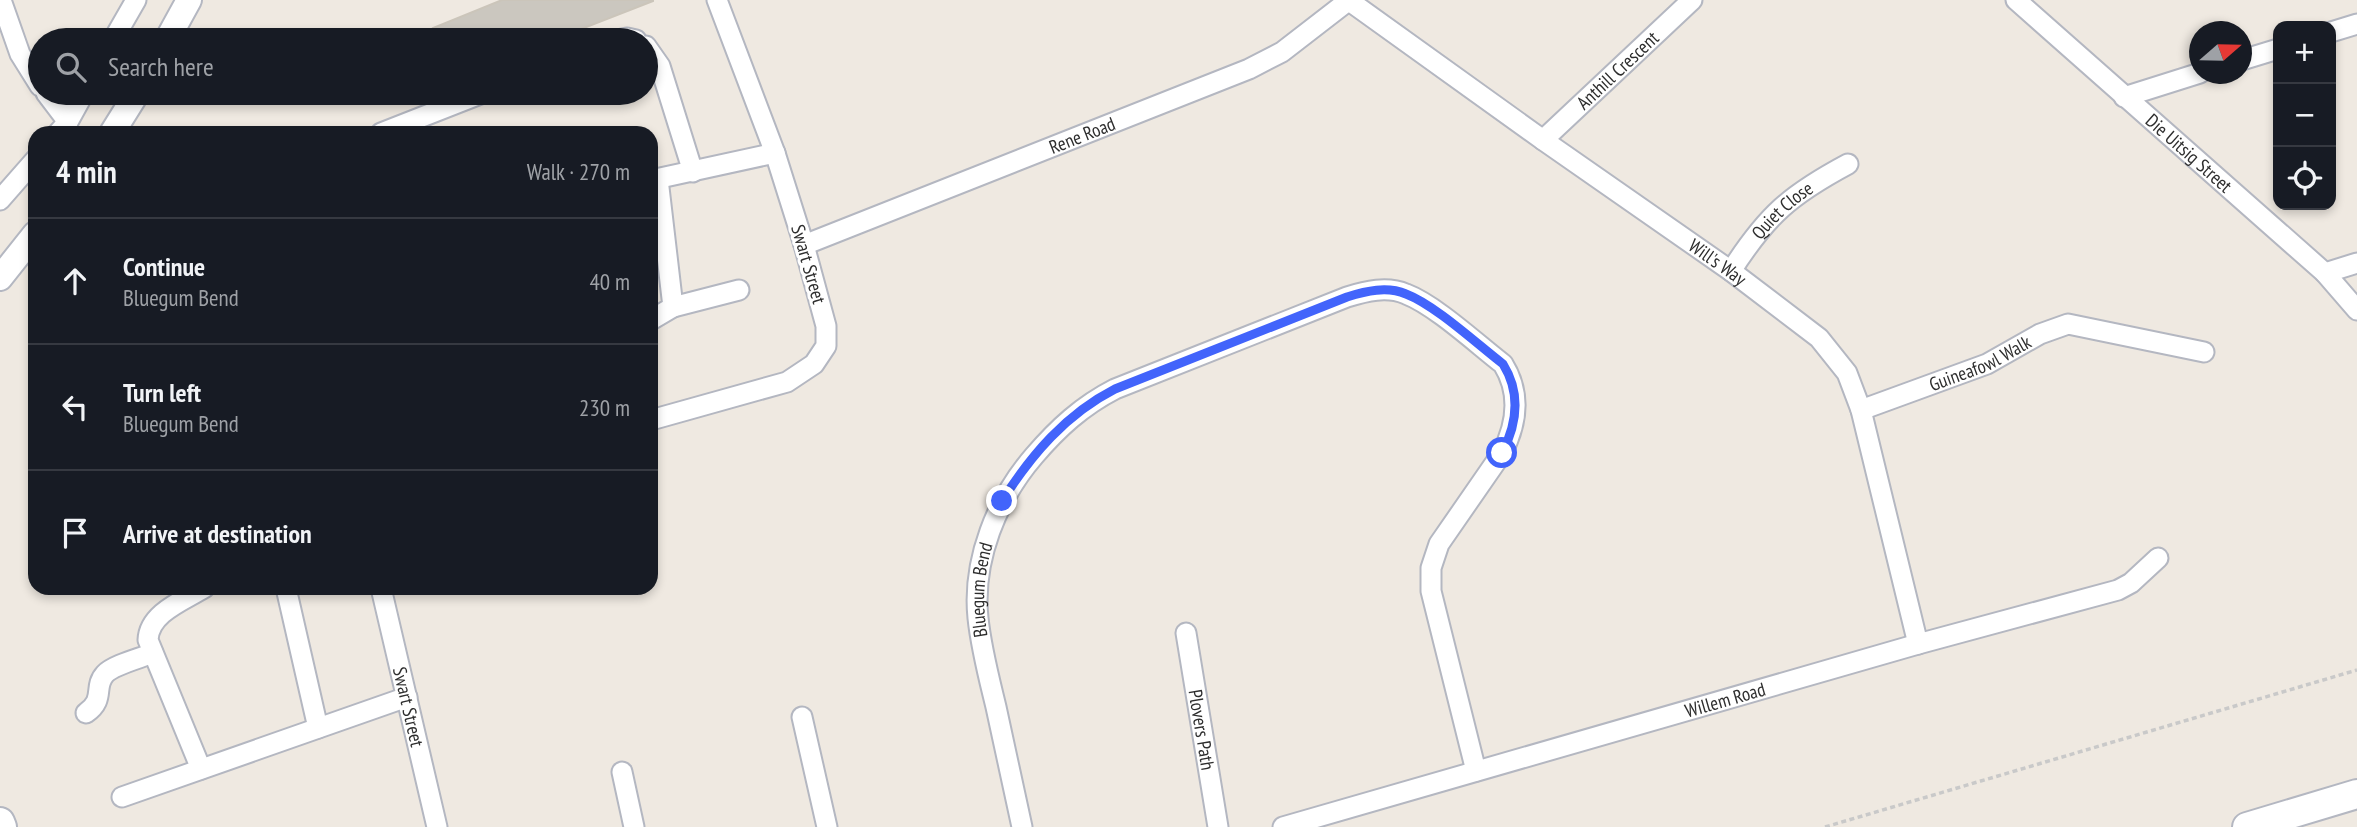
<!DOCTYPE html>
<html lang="en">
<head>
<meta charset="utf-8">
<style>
	body { margin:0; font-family:"PT Sans Narrow",sans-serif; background:#20242c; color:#f1f3f6 }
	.controls { position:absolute; right:21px; top:21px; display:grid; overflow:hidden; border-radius:14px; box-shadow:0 4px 10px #0003 }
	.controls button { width:63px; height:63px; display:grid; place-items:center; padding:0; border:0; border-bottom:2px solid #363941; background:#171b24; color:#f1f3f6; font:35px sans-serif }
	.compass { position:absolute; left:2189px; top:21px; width:63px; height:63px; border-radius:50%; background:#171b24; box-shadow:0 4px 10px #0003; rotate:70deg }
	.stop { position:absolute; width:21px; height:21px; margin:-16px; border:5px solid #4264fb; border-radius:50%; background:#fff }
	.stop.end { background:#4264fb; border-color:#fff; box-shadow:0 2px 7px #0008 }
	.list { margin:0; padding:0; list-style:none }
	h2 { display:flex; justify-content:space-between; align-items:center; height:91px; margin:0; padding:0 28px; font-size:30px }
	h2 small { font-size:23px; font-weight:400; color:#9ea1a6 }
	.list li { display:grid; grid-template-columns:46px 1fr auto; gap:21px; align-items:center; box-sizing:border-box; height:126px; padding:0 28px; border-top:2px solid #363941 }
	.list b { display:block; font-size:26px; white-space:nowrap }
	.list p { margin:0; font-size:23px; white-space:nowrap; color:#9ea1a6 }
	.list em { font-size:23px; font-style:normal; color:#9ea1a6 }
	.icon { flex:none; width:38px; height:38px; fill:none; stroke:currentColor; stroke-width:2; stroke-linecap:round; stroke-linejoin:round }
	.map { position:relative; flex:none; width:2357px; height:827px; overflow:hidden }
	.search { position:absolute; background:#171b24; box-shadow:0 4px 10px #0003; left:28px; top:28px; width:630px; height:77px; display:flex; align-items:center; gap:18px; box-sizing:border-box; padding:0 24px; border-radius:38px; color:#9ea1a6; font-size:26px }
	.panel { position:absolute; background:#171b24; box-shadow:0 4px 10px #0003; left:28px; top:126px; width:630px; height:469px; border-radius:21px }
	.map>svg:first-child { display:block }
</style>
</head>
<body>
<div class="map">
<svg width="2357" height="827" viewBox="0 0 2357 827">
	<rect width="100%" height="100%" fill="#efe9e1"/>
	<path fill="#cbc7bf" stroke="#cbc5ba" stroke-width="2" d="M502 0H653V1L553 40H438L433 28Z"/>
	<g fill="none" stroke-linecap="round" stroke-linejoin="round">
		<defs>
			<g id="minor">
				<path d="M1 0 20 54 40 86"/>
				<path id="s1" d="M1348 0 1543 140 1731 271 1819 338 1847 373 1861 410 1918 644"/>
				<path id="s2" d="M2016 0 2325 273 2357 310"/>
				<path d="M2331 32 2357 24"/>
				<path d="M113 40 136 0"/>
				<path d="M617 40 627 38 636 40"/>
				<path d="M646 46 660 66 693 172"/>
				<path d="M2242 60 2278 49"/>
				<path d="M46 93 68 122"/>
				<path d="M2124 97 2200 73"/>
				<path d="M58 133 68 122 84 93"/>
				<path d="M381 133 483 93"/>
				<path id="s3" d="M1543 140 1692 0"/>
				<path d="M651 180 775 153"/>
				<path d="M0 200 35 160"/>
				<path id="s4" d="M804 245 1249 69 1282 52 1348 1"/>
				<path id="s5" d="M1731 271C1767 215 1790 195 1848 164"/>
				<path d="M2325 273 2357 263"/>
				<path d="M673 307 739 290"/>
				<path d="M651 320 673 307 658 179"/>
				<path id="s6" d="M1861 410 1987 364 2040 334 2068 324 2204 352"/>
				<path d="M651 420 787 382 814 364 826 346V326L804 245 775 153 717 0"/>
				<path d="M286 588 318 728"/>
				<path id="s7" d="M381 588 437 827"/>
				<path id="s8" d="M1186 633 1218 827"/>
				<path d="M86 713C106 699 93 687 105 674 113 665 141 658 153 653"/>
				<path d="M802 717 827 827"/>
				<path d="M201 769 148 640C149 613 183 601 204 588"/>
				<path d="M622 772 634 827"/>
				<path d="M122 797 407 697"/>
				<path id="s9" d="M1022 827C1013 787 1005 747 996 707 989 678 981 648 978 618 972 560 997 499 1034 456 1058 428 1082 406 1115 389L1347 297C1366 291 1387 286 1406 294 1435 305 1477 344 1503 364 1521 393 1517 424 1502 453L1439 544 1431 568V591L1476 771"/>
				<path id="s10" d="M1283 827 1918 644 2118 590 2131 583 2158 558"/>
			</g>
			<path id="tertiary" d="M167 40 189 0
				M112 133 137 93
				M0 278 35 234"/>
			<path id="secondary" d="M0 822 2 827
				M2247 827 2357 794"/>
		</defs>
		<use href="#minor" stroke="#b4b7c1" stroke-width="23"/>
		<use href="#tertiary" stroke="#b4b7c1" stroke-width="28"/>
		<use href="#secondary" stroke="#b4b7c1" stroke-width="32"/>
		<path stroke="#c9c9c9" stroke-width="3.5" stroke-dasharray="5 3.5" stroke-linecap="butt" d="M1825 827 2357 670"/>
		<use href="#minor" stroke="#fff" stroke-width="19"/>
		<use href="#tertiary" stroke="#fff" stroke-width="24"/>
		<use href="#secondary" stroke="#fff" stroke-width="28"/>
	</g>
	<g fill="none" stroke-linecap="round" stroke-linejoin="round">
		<path stroke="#4264fb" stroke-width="9" d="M1002 501C1031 455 1066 414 1115 389L1347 297C1366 291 1387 286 1406 294 1435 305 1477 344 1503 364 1521 393 1517 424 1502 453"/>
	</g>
	<g text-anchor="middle" stroke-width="6" stroke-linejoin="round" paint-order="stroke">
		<g font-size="19" fill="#2e2e2e" stroke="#fff">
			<text dy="7" stroke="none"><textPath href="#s3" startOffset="102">Anthill Crescent</textPath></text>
			<text dy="7" stroke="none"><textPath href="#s4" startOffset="299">Rene Road</textPath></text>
			<text dy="7" stroke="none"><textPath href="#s2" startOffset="231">Die Uitsig Street</textPath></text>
			<text dy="7" stroke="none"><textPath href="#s5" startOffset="80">Quiet Close</textPath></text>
			<text dy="7" stroke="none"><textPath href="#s1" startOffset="453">Will's Way</textPath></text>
			<text transform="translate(809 264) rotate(74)" y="7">Swart Street</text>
			<text dy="7" stroke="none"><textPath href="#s6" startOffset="128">Guineafowl Walk</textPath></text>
			<text dy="7" stroke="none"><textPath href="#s9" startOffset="242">Bluegum Bend</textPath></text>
			<text dy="7" stroke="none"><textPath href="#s10" startOffset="460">Willem Road</textPath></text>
			<text dy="7" stroke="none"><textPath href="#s7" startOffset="122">Swart Street</textPath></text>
			<text dy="7" stroke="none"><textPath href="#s8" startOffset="98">Plovers Path</textPath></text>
		</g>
	</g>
</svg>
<div class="controls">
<button>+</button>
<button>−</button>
<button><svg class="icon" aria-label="locate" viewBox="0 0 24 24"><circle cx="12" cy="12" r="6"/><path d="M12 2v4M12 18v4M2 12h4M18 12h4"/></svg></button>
</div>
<svg class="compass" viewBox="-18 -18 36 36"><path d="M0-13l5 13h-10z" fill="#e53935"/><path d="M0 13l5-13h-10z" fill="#9ea1a6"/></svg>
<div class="stop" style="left:1502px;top:453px"></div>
<div class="stop end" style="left:1002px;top:501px"></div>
<div class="search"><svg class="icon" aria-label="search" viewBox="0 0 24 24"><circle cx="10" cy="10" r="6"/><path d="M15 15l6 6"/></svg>Search here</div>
<section class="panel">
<h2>4 min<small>Walk · 270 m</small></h2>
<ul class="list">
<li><svg class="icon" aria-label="ahead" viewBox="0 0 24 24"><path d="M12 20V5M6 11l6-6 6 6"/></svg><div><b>Continue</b><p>Bluegum Bend</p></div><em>40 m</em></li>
<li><svg class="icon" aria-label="left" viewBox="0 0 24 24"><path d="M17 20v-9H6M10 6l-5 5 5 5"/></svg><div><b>Turn left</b><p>Bluegum Bend</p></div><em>230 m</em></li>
<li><svg class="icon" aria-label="arrive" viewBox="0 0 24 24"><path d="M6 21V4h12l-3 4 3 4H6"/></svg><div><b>Arrive at destination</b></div></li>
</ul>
</section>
</div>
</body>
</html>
